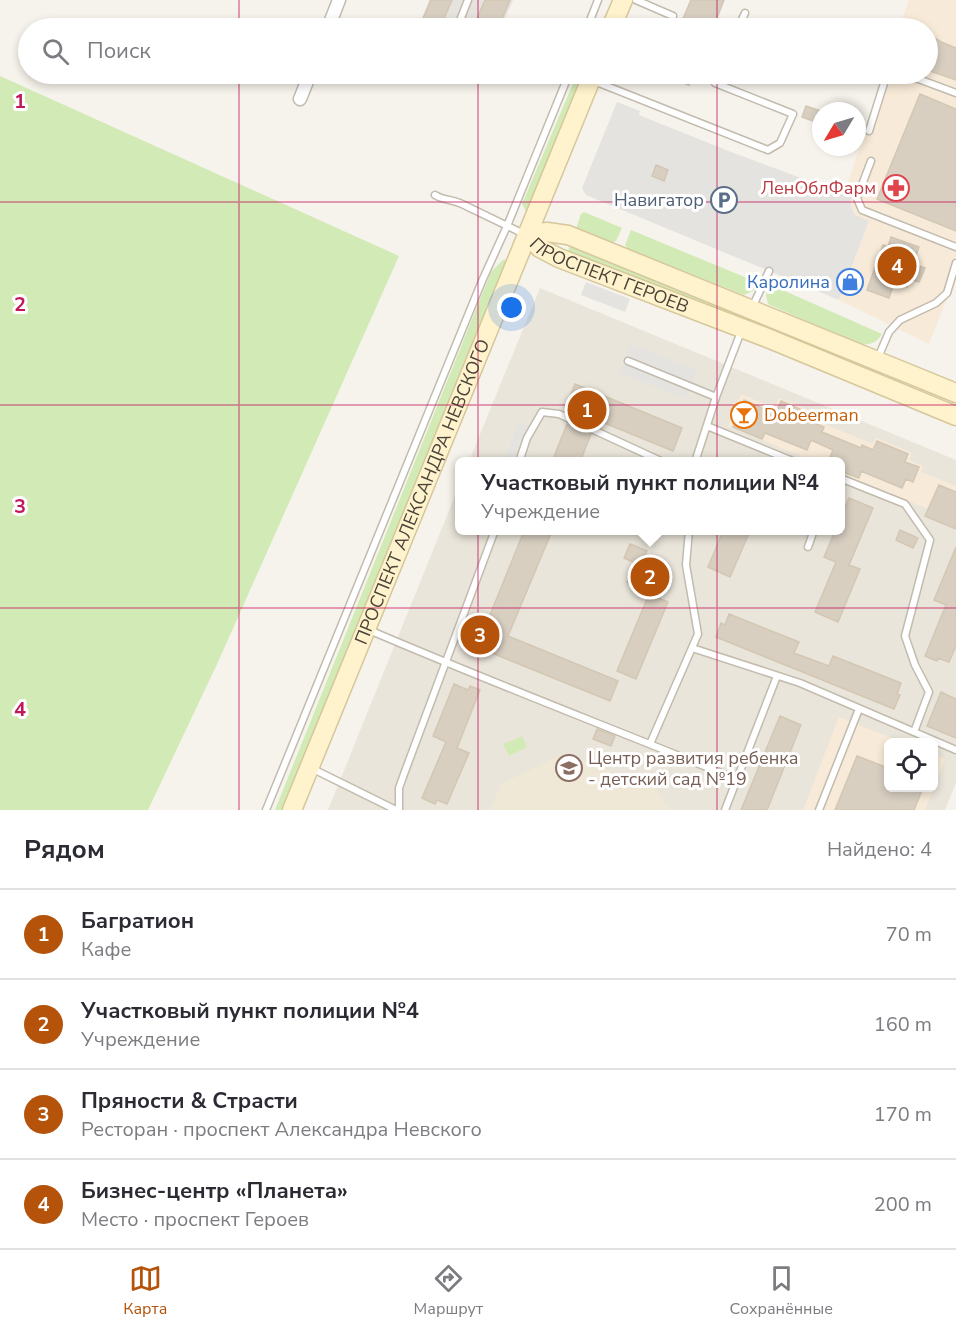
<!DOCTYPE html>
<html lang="ru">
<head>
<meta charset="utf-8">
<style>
	body { margin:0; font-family:"Nunito Sans",sans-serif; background:#f2f2f3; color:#2b2b33 }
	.controls { position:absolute; right:18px; bottom:18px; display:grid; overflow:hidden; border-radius:9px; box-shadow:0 3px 9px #0003 }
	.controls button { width:54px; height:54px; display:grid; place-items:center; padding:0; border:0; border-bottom:2px solid #e1e1e2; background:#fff; color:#2b2b33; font:30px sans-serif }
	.compass { position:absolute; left:812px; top:102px; width:54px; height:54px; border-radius:50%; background:#fff; box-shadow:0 3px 9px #0003; rotate:232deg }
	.you { position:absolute; left:512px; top:308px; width:21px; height:21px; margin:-15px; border:4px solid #fff; border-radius:50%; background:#1a73e8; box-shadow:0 0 0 9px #1a73e833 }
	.badge { display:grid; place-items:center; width:39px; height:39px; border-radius:50%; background:#b45309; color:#fff; font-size:20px; font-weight:700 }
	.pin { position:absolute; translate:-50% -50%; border:3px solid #fff; box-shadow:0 2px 6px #0006 }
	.popup { position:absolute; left:455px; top:457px; width:390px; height:78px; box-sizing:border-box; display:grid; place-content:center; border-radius:9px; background:#fff; filter:drop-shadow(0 2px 4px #0005); font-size:20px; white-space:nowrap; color:#7c7c81 }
	.popup b { font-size:22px; color:#2b2b33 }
	.popup::after { content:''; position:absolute; left:50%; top:100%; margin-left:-12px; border:12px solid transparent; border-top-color:#fff }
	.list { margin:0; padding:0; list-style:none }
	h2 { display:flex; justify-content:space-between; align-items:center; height:78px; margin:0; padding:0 24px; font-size:26px }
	h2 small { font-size:20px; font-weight:400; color:#7c7c81 }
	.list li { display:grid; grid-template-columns:39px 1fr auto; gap:18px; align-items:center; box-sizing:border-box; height:90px; padding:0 24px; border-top:2px solid #e1e1e2 }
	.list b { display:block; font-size:22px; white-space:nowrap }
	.list p { margin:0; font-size:20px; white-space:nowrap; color:#7c7c81 }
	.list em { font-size:20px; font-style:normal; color:#7c7c81 }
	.icon { flex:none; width:33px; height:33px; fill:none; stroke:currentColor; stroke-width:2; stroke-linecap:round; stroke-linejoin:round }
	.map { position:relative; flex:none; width:956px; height:810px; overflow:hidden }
	.search { position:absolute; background:#fff; box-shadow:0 3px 9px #0003; left:18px; right:18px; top:18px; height:66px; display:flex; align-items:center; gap:15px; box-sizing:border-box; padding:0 21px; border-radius:33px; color:#7c7c81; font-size:22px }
	.sheet { height:438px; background:#fff }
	nav { display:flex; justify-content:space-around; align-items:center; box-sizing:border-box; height:84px; border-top:2px solid #e1e1e2; background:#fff; font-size:16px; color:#7c7c81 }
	nav a { display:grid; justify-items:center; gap:3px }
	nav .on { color:#b45309 }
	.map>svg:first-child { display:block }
</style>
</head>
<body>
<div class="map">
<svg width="956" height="810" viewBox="0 0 956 810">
	<rect width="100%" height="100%" fill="#f6f3ec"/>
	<path fill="#eae5da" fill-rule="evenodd" d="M540 288 956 460V783L945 810H328L459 486 460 530H840V462L469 461ZM888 742H934V788H888Z"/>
	<path fill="#f7ead8" d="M909 0H956V277L929 344 839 300 869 221 855 215 850 203 852 197 844 194 884 74H928V28H899Z
		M741 394 774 408 779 398 819 414 817 421 873 444 876 438 912 453 909 460 923 466 921 472 956 486V529L925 516 928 509 841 473 840 462 813 461 728 426Z
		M839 717 902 742H888V788H934V755L945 759 925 810H803Z"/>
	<path fill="#e6e2dd" d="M429 0H513L501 28H418Z"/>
	<path fill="#efe8d6" d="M565 753 657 790 670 810H490L501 784Z"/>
	<path fill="#d2eab5" d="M577 74H586L527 213 522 204Z
		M0 76 399 256 218 662 148 810H0Z
		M584 212 622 228 616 241 611 243 576 229 581 214Z
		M631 230 759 283 755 290 744 295 628 249 625 245Z
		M570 245 831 350 828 356 568 252Z
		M504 259 508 261 284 810H275L491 272Z
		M769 284 882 334C876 344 869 345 858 344L768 304 766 295Z
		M522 736 527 747 509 756 503 744Z"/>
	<path fill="#e5e3e0" d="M617 102 640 111 639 115 731 152 852 197 850 203 855 215 869 221 839 300 586 195 582 188Z
		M586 282 630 299 625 312 581 295Z
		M630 344 697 370 686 399 619 373Z
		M519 423 528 427 513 461H503Z"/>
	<path fill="#d8cfc1" stroke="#d3c7b4" stroke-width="1.5" d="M431 0H452L440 28H419Z
		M485 0H510L498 28H473Z
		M691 0H724L713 28H679Z
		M931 35 941 42 956 48V80L927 70V45Z
		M661 74H694L689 85Z
		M920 94 956 109V231L877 199Z
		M806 106 821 111V124L802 117Z
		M656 165 668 170 664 181 652 176Z
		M891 237 919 247 913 264 925 268 919 282 909 279 907 287 894 283 889 298 867 290 883 245 888 247Z
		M575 384 682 428 673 451 597 420 595 425 585 421 581 423 580 419 571 414 573 410 566 407Z
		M744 400 767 410 768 407 777 411 781 401 814 415 811 422 824 427 822 432 861 448 862 445 873 450 877 441 908 454 905 462 919 467 913 482 906 479 902 488 861 471 859 478 840 471V462H828L833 450 811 440 807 450 765 433 762 439 733 427Z
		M567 424 576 427 580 425 582 430 591 434 580 462H552Z
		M939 485 956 492V529L925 516Z
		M849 498 873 508 849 565 860 569 838 622 815 612 836 562 824 557 835 531H840V518Z
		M900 530 918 538 913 548 896 540Z
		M524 531H552L508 636 618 681 610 701 477 647Z
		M723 531H750L730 577 708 567Z
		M630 544 647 551 642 561 667 572 658 595 627 582 635 563 624 558Z
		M956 547V646L949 662 938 658 937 661 925 656 946 605 934 600Z
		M649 594 668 602 636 679 617 671Z
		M729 614 799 642 794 653 829 666 833 656 901 683 897 694 900 695 894 709 716 637 721 623 725 625Z
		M454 684 468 690 470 686 480 690 457 748 469 753 447 804 437 800 435 804 422 798 446 742 433 736Z
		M941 692 956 699V738L927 726Z
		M780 716 801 725 767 810H741Z
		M597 729 615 736 611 746 593 739Z
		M857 756 888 768V788H923L914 810H835Z"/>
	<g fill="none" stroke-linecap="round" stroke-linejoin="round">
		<defs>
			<path id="service" d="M636 0 673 16
				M457 28 468 0
				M587 28 598 0
				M738 28 745 13
				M905 74 956 93
				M594 81 768 150 780 143 793 114 715 83 719 74
				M869 131 885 80 896 74
				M871 161 857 198 862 210 956 247
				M435 195C445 201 452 199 462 204L526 235
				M752 308 769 271
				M877 360 889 332 900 320 936 303 947 293 956 263
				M628 361 716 397
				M585 426 663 462
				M707 426 795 462
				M519 462 527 438 542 412 559 414 576 422
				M695 462 716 397 742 329
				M840 478 905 504 930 540 905 636 915 665 929 692 914 732
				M808 547 814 530
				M369 630C490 682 614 729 736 779
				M692 648 800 683 956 750
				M650 744 698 634 686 565 689 530
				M311 768 396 810
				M266 810 482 281 507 226 569 74
				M399 810V788L404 774 495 530
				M725 810 777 676
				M819 810 859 709"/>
			<path id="minor" d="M328 28 339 0
				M300 99 310 74"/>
			<g id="secondary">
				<path d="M611 28 623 0"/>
				<path id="s1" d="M527 235 540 248 559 258 770 339 956 416"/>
				<path d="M527 235 547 232 568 235 956 393"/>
				<path id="s2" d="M292 810 593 74"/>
			</g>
		</defs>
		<use href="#service" stroke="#c2bbae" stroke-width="9"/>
		<use href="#minor" stroke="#c2bbae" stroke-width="15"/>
		<use href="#secondary" stroke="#d6c79b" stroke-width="21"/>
		<use href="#service" stroke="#fff" stroke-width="6"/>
		<use href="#minor" stroke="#fff" stroke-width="12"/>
		<use href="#secondary" stroke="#fff3cd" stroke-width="18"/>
	</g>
	<path fill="none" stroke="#c2185b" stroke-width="1.5" stroke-opacity="0.55" d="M239 0V28M478 0V28M717 0V28M239 74V810M478 74V810M717 74V810M0 202H956M0 405H956M0 608H956"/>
	<defs>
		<symbol id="pharmacy-ring" viewBox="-11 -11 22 22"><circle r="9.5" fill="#fff" stroke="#e0444e" stroke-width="1.5"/><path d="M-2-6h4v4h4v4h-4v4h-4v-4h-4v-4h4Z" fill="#e0444e"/></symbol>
		<symbol id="parking-ring" viewBox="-11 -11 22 22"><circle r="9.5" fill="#fff" stroke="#5c6f8a" stroke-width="1.5"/><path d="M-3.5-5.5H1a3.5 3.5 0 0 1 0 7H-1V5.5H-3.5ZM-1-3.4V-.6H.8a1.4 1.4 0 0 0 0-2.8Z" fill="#5c6f8a"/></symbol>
		<symbol id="shop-ring" viewBox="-11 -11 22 22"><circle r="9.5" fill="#fff" stroke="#3f7fe0" stroke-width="1.5"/><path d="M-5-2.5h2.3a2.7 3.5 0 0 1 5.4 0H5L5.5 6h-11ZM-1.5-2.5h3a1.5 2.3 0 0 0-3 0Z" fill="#3f7fe0"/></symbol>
		<symbol id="bar-ring" viewBox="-11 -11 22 22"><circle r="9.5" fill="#fff" stroke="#e8710a" stroke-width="1.5"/><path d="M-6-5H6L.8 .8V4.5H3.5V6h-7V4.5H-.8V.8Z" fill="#e8710a"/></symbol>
		<symbol id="school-ring" viewBox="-11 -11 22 22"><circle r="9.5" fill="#fff" stroke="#8d6e63" stroke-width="1.5"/><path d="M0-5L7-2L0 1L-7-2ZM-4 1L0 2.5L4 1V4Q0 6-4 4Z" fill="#8d6e63"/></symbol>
	</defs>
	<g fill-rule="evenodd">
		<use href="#pharmacy-ring" x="881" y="173" width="30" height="30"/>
		<use href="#parking-ring" x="709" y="185" width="30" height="30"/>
		<use href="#shop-ring" x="835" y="267" width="30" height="30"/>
		<use href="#bar-ring" x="729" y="400" width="30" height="30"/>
		<use href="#school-ring" x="554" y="753" width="30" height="30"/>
	</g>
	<g text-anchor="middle" stroke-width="6" stroke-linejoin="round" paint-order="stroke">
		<g font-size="18" fill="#be3a42" stroke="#fff" text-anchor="end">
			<text x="876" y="194">ЛенОблФарм</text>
		</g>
		<g font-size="18" fill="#4e5e75" stroke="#fff" text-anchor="end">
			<text x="704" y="206">Навигатор</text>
		</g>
		<g font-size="18" fill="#4b4439" stroke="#fff">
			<text dy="6" stroke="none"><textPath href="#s1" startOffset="93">ПРОСПЕКТ ГЕРОЕВ</textPath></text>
			<text dy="6" stroke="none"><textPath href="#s2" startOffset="344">ПРОСПЕКТ АЛЕКСАНДРА НЕВСКОГО</textPath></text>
		</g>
		<g font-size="18" fill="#366cbe" stroke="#fff" text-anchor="end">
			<text x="830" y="288">Каролина</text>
		</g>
		<g font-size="18" fill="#c56008" stroke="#fff" text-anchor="start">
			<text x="764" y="421">Dobeerman</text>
		</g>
		<g font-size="18" fill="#785e54" stroke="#fff" text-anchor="start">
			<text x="588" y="764">Центр развития ребенка<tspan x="588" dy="21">- детский сад №19</tspan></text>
		</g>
	</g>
	<g font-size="20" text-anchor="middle" font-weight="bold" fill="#c2185b" stroke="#fff" stroke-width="6" stroke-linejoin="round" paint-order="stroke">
		<text x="20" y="108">1</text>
		<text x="20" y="311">2</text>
		<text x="20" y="513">3</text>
		<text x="20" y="716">4</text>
	</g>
</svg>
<div class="controls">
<button><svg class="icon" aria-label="locate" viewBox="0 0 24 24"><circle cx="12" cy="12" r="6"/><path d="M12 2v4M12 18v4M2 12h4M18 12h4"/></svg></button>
</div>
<svg class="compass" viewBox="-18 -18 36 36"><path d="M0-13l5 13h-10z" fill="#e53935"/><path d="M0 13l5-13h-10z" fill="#7c7c81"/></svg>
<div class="you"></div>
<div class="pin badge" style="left:587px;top:410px">1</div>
<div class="pin badge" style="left:650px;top:577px">2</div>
<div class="popup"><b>Участковый пункт полиции №4</b>Учреждение</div>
<div class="pin badge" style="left:480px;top:635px">3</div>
<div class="pin badge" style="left:897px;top:266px">4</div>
<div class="search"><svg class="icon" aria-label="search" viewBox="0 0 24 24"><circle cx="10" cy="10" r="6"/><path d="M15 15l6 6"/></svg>Поиск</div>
</div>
<section class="sheet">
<h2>Рядом<small>Найдено: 4</small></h2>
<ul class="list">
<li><span class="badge">1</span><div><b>Багратион</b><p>Кафе</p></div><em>70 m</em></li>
<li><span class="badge">2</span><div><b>Участковый пункт полиции №4</b><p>Учреждение</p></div><em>160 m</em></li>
<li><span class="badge">3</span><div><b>Пряности &amp; Страсти</b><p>Ресторан · проспект Александра Невского</p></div><em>170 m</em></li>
<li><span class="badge">4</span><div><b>Бизнес-центр «Планета»</b><p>Место · проспект Героев</p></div><em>200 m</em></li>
</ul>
</section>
<nav>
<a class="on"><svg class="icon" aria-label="map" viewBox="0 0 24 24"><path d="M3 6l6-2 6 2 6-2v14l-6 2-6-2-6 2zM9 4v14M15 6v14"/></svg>Карта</a>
<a><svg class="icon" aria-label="directions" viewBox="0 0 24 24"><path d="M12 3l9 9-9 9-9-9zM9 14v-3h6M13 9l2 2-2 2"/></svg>Маршрут</a>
<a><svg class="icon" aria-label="saved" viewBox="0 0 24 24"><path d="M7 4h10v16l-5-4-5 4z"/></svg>Сохранённые</a>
</nav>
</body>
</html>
